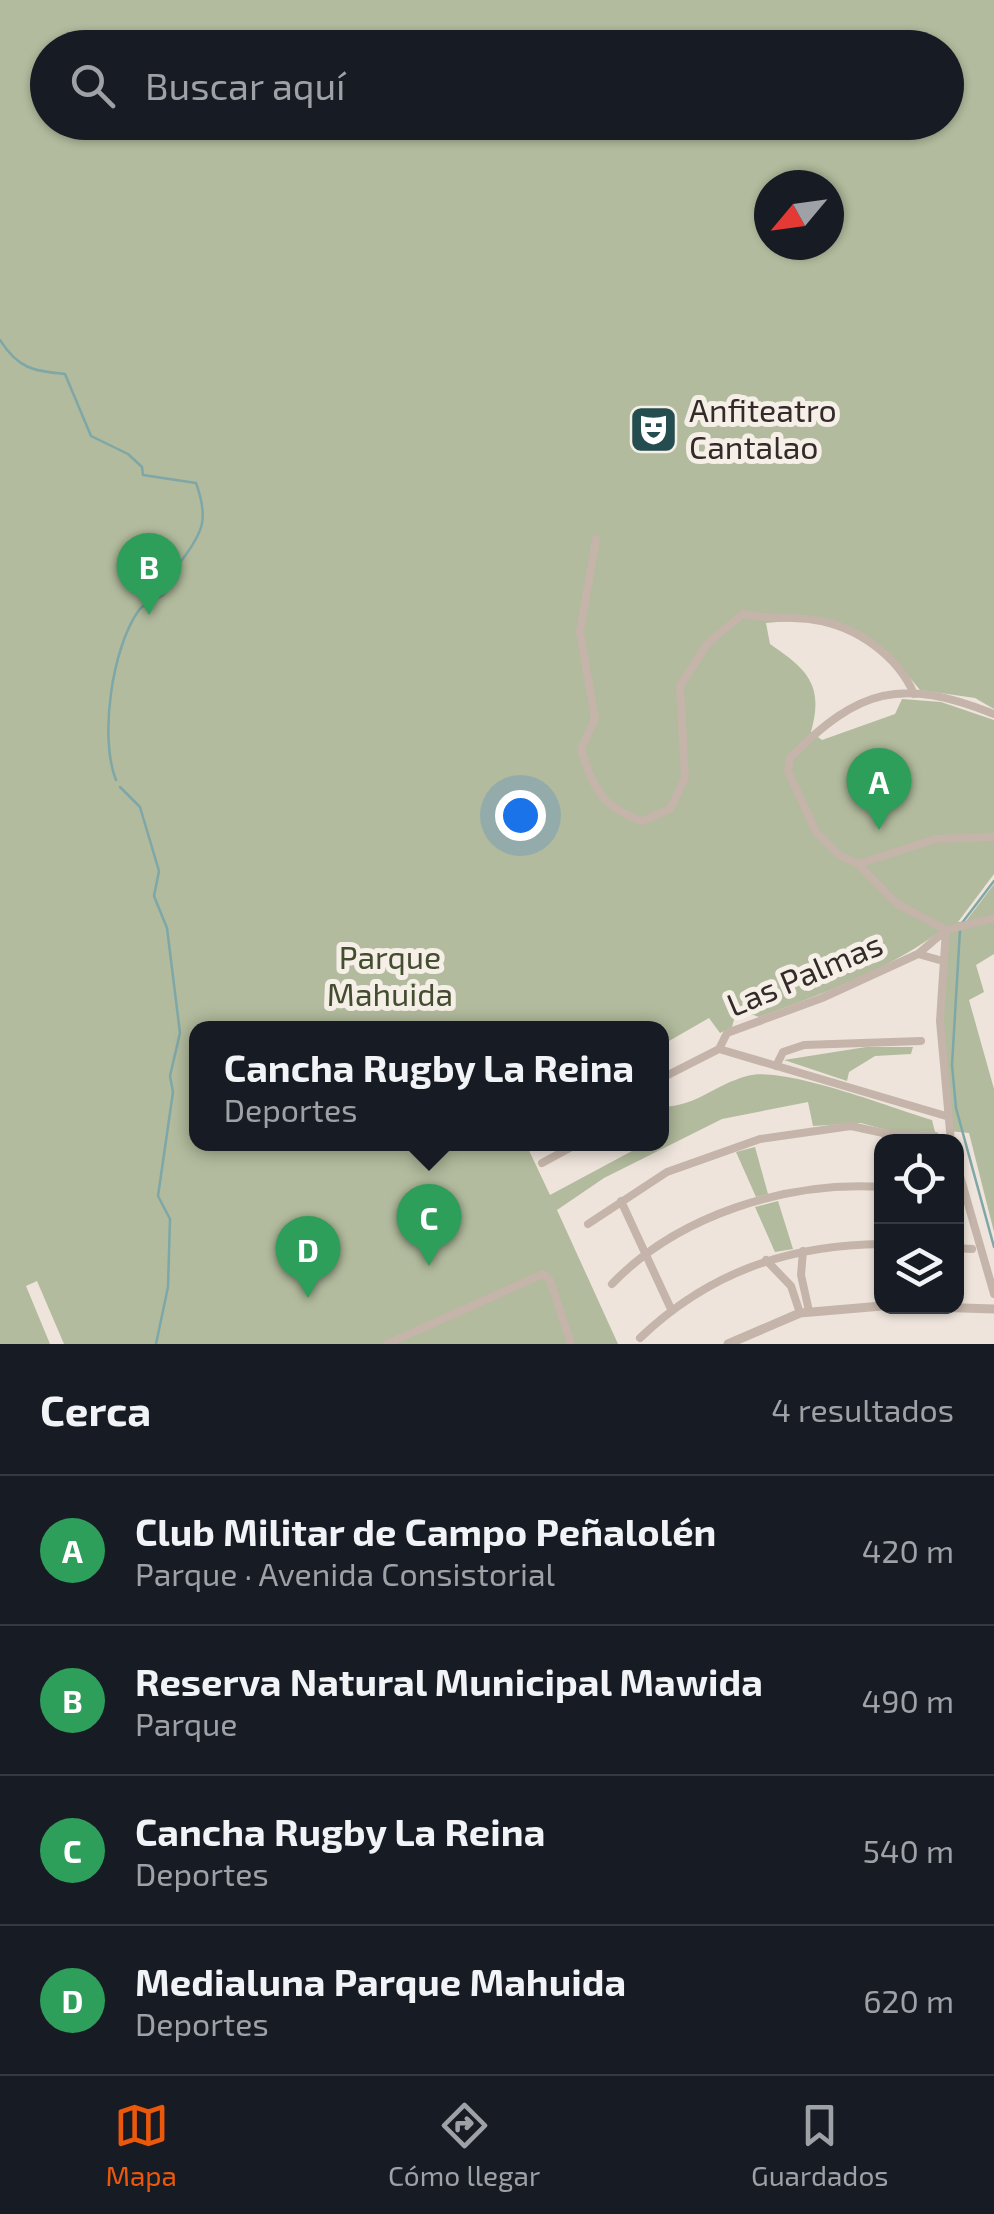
<!DOCTYPE html>
<html lang="es">
<head>
<meta charset="utf-8">
<style>
	body { margin:0; font-family:"Exo 2",sans-serif; background:#242831; color:#f1f3f6 }
	.controls { position:absolute; right:30px; bottom:30px; display:grid; overflow:hidden; border-radius:20px; box-shadow:0 2px 8px #0004 }
	.controls button { width:90px; height:90px; display:grid; place-items:center; padding:0; border:0; border-bottom:2px solid #363941; background:#171b24; color:#f1f3f6; font:50px sans-serif }
	.compass { position:absolute; left:754px; top:170px; width:90px; height:90px; border-radius:50%; background:#171b24; box-shadow:0 2px 8px #0004; rotate:241deg }
	.you { position:absolute; left:520px; top:815px; width:35px; height:35px; margin:-25px; border:8px solid #fff; border-radius:50%; background:#1a73e8; box-shadow:0 0 0 15px #1a73e833 }
	.badge { display:grid; place-items:center; width:65px; height:65px; border-radius:50%; background:#ea580c; color:#fff; font-size:32px; font-weight:700 }
	.pin { position:absolute; translate:-50% -82px; filter:drop-shadow(0 2px 5px #0008) }
	.pin::after { content:''; position:absolute; top:52px; width:35px; height:30px; background:inherit; clip-path:polygon(0 0,100% 0,50% 100%) }
	.popup { position:absolute; left:189px; top:1021px; width:480px; height:130px; box-sizing:border-box; display:grid; place-content:center; border-radius:20px; background:#171b24; filter:drop-shadow(0 2px 8px #0005); font-size:32px; white-space:nowrap; color:#9ea1a6 }
	.popup b { font-size:38px; color:#f1f3f6 }
	.popup::after { content:''; position:absolute; left:50%; top:100%; margin-left:-20px; border:20px solid transparent; border-top-color:#171b24 }
	.list { margin:0; padding:0; list-style:none }
	h2 { display:flex; justify-content:space-between; align-items:center; height:130px; margin:0; padding:0 40px; font-size:42px }
	h2 small { font-size:32px; font-weight:400; color:#9ea1a6 }
	.list li { display:grid; grid-template-columns:65px 1fr auto; gap:30px; align-items:center; box-sizing:border-box; height:150px; padding:0 40px; border-top:2px solid #363941 }
	.list b { display:block; font-size:38px; white-space:nowrap }
	.list p { margin:0; font-size:32px; white-space:nowrap; color:#9ea1a6 }
	.list em { font-size:32px; font-style:normal; color:#9ea1a6 }
	.icon { flex:none; width:55px; height:55px; fill:none; stroke:currentColor; stroke-width:2; stroke-linecap:round; stroke-linejoin:round }
	.map { position:relative; flex:none; width:994px; height:1344px; overflow:hidden }
	.search { position:absolute; background:#171b24; box-shadow:0 2px 8px #0004; left:30px; right:30px; top:30px; height:110px; display:flex; align-items:center; gap:25px; box-sizing:border-box; padding:0 35px; border-radius:55px; color:#9ea1a6; font-size:38px }
	.sheet { height:730px; background:#171b24 }
	nav { display:flex; justify-content:space-around; align-items:center; box-sizing:border-box; height:140px; border-top:2px solid #363941; background:#171b24; font-size:28px; color:#9ea1a6 }
	nav a { display:grid; justify-items:center; gap:5px }
	nav .on { color:#ea580c }
	.map>svg:first-child { display:block }
</style>
</head>
<body>
<div class="map">
<svg width="994" height="1344" viewBox="0 0 994 1344">
	<rect width="100%" height="100%" fill="#eee4db"/>
	<path fill="#b2bb9d" fill-rule="evenodd" d="M0 0H994V709L975 698 920 690C868 626 850 615 766 623L770 644C808 670 824 685 811 732L822 740 895 714 902 699 941 702 994 720V874L958 922 966 921 994 884V954L976 965 984 992 969 1000 994 1089V1232L969 1133 949 1131 941 1022 947 926C892 969 825 993 759 1017L737 1009 732 1027 720 1033 709 1018 662 1045V1028H196V1144H526L550 1195 645 1144H662V1107C697 1106 714 1085 747 1076 782 1065 892 1108 932 1120L935 1132 890 1131 861 1123 813 1126 808 1102 722 1119 604 1178 557 1210 618 1344H64L37 1281 26 1286 50 1344H0ZM48 48H946V122H48ZM769 185H829V245H769Z
		M866 1047H913L911 1054 875 1056 849 1072 847 1081 784 1060Z
		M755 1147 768 1194 756 1197 736 1152Z
		M778 1201 793 1249 775 1252 755 1207Z"/>
	<g fill="none" stroke-linecap="round" stroke-linejoin="round">
		<path stroke="#7ea7a7" stroke-width="2.5" d="M0 340C18 369 34 371 65 374L91 436 128 454 142 467 143 475 196 483C209 519 203 532 182 560 174 570 174 584 164 594 157 600 144 603 139 610 112 647 99 738 116 780
			M120 787 140 807 159 871 154 896 167 928 180 1033 170 1076 173 1092 158 1196 170 1219 168 1287 156 1344
			M962 923 994 881
			M960 930 952 1065 956 1108 994 1247"/>
		<path stroke="#c4b4a9" stroke-width="8" d="M596 539 580 632 595 719 581 749C593 789 602 807 642 821L670 809 685 778 680 686 708 643 743 614C767 620 791 616 815 620 856 626 898 656 914 694
			M858 864 936 839 994 837
			M946 930 896 903 858 864 839 855 816 832 788 771 790 758C859 688 901 677 994 714
			M946 930 940 1021 951 1142
			M918 954 943 961
			M719 1049 727 1033 822 998 918 954 946 930 994 918
			M776 1066 783 1052 804 1045 921 1041
			M662 1078 719 1049 946 1116
			M956 1162 994 1294
			M542 1163 577 1144
			M621 1201 671 1309
			M588 1224 667 1172 760 1139 851 1126 888 1134 935 1136
			M956 1248 972 1249
			M803 1251 801 1275 809 1311
			M766 1260 791 1286 800 1313
			M612 1284C678 1215 787 1181 882 1187
			M640 1338C708 1273 787 1245 882 1244
			M387 1344 543 1274 550 1280 571 1344"/>
		<path stroke="#c4b4a9" stroke-width="9" d="M902 1306 994 1309
			M728 1344 800 1313 882 1306"/>
	</g>
	<defs>
		<symbol id="theatre-square" viewBox="-11 -11 22 22"><rect x="-9" y="-9" width="18" height="18" rx="4" fill="#234d4e" stroke="#f6efe7"/><path d="M-5-5.5Q0-4 5-5.5V0Q5 5 0 6Q-5 5-5 0ZM-3.3-2.5H-1v1.5H-3.3ZM1-2.5H3.3v1.5H1ZM-2.8 1Q0 5.5 2.8 1Z" fill="#fff"/></symbol>
	</defs>
	<g fill-rule="evenodd">
		<use href="#theatre-square" x="626" y="402" width="55" height="55"/>
	</g>
	<g text-anchor="middle" stroke-width="10" stroke-linejoin="round" paint-order="stroke">
		<g font-size="32" fill="#322b28" stroke="#f6efe7" text-anchor="start">
			<text x="689" y="422">Anfiteatro<tspan x="689" dy="37">Cantalao</tspan></text>
		</g>
		<g font-size="32" fill="#434d2f" stroke="#f6efe7">
			<text x="390" y="969">Parque<tspan x="390" dy="37">Mahuida</tspan></text>
		</g>
		<g font-size="32" fill="#322b28" stroke="#f6efe7">
			<text transform="translate(805 975) rotate(-23)" y="11">Las Palmas</text>
		</g>
	</g>
</svg>
<div class="controls">
<button><svg class="icon" aria-label="locate" viewBox="0 0 24 24"><circle cx="12" cy="12" r="6"/><path d="M12 2v4M12 18v4M2 12h4M18 12h4"/></svg></button>
<button><svg class="icon" aria-label="layers" viewBox="0 0 24 24"><path d="M12 4l9 5-9 5-9-5zM3 14l9 5 9-5"/></svg></button>
</div>
<svg class="compass" viewBox="-18 -18 36 36"><path d="M0-13l5 13h-10z" fill="#e53935"/><path d="M0 13l5-13h-10z" fill="#9ea1a6"/></svg>
<div class="you"></div>
<div class="pin badge" style="left:879px;top:830px;background:#2e9e5b">A</div>
<div class="pin badge" style="left:149px;top:615px;background:#2e9e5b">B</div>
<div class="pin badge" style="left:429px;top:1266px;background:#2e9e5b">C</div>
<div class="popup"><b>Cancha Rugby La Reina</b>Deportes</div>
<div class="pin badge" style="left:308px;top:1298px;background:#2e9e5b">D</div>
<div class="search"><svg class="icon" aria-label="search" viewBox="0 0 24 24"><circle cx="10" cy="10" r="6"/><path d="M15 15l6 6"/></svg>Buscar aquí</div>
</div>
<section class="sheet">
<h2>Cerca<small>4 resultados</small></h2>
<ul class="list">
<li><span class="badge" style="background:#2e9e5b">A</span><div><b>Club Militar de Campo Peñalolén</b><p>Parque · Avenida Consistorial</p></div><em>420 m</em></li>
<li><span class="badge" style="background:#2e9e5b">B</span><div><b>Reserva Natural Municipal Mawida</b><p>Parque</p></div><em>490 m</em></li>
<li><span class="badge" style="background:#2e9e5b">C</span><div><b>Cancha Rugby La Reina</b><p>Deportes</p></div><em>540 m</em></li>
<li><span class="badge" style="background:#2e9e5b">D</span><div><b>Medialuna Parque Mahuida</b><p>Deportes</p></div><em>620 m</em></li>
</ul>
</section>
<nav>
<a class="on"><svg class="icon" aria-label="map" viewBox="0 0 24 24"><path d="M3 6l6-2 6 2 6-2v14l-6 2-6-2-6 2zM9 4v14M15 6v14"/></svg>Mapa</a>
<a><svg class="icon" aria-label="directions" viewBox="0 0 24 24"><path d="M12 3l9 9-9 9-9-9zM9 14v-3h6M13 9l2 2-2 2"/></svg>Cómo llegar</a>
<a><svg class="icon" aria-label="saved" viewBox="0 0 24 24"><path d="M7 4h10v16l-5-4-5 4z"/></svg>Guardados</a>
</nav>
</body>
</html>
